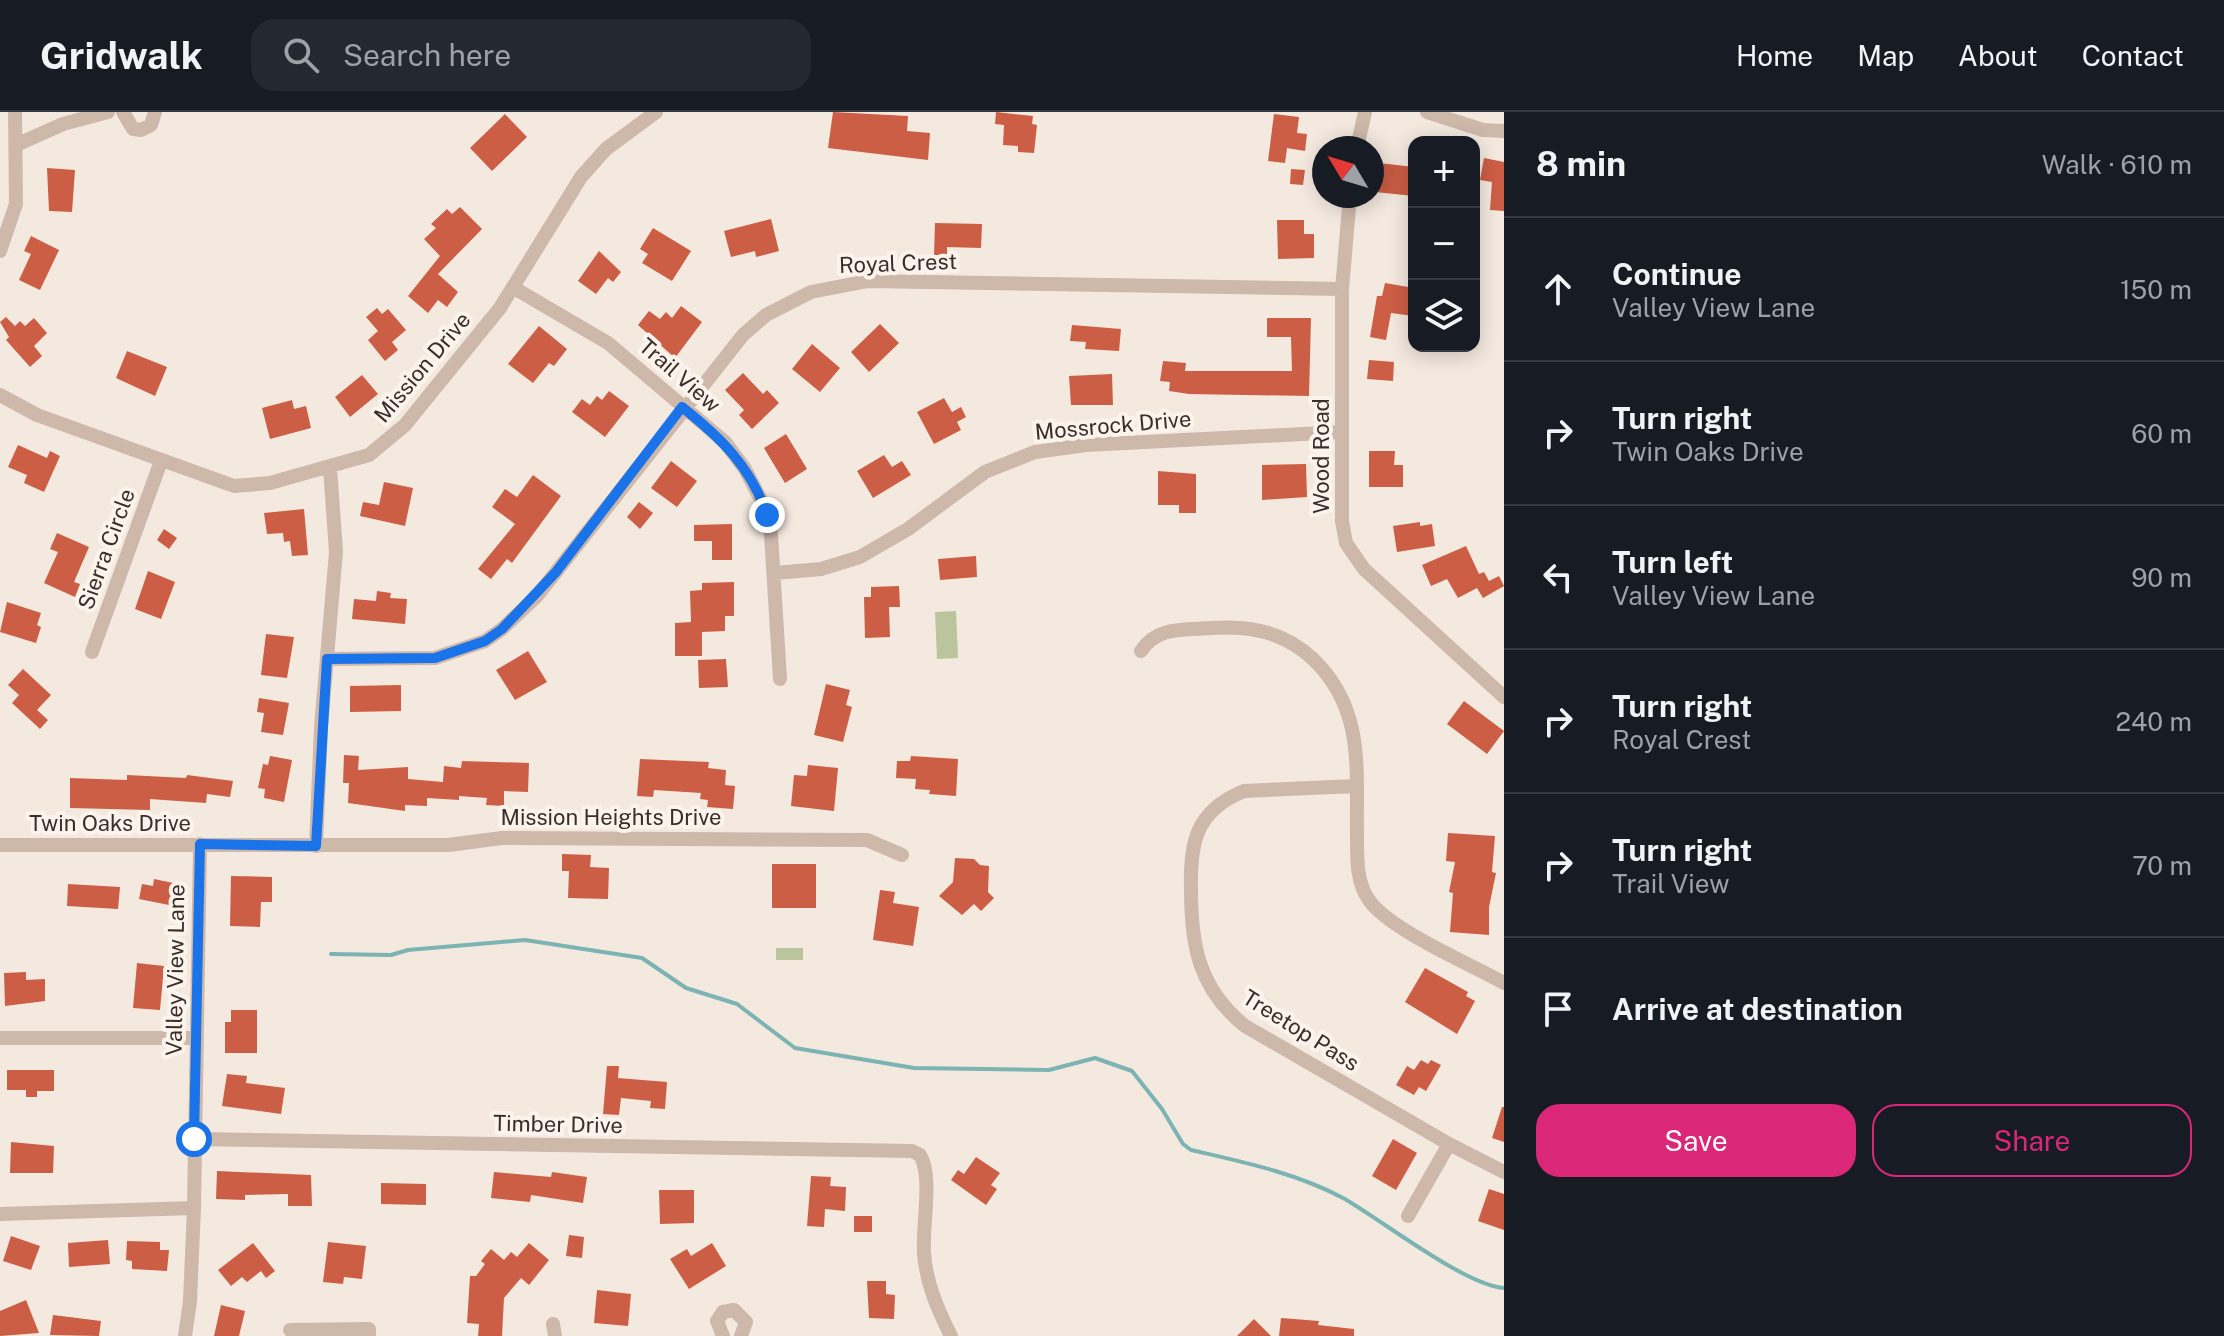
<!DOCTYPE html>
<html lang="en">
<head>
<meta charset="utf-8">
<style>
	body { margin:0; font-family:"Public Sans",sans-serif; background:#242831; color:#f1f3f6 }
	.controls { position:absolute; right:24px; top:24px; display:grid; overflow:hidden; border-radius:16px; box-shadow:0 4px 20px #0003 }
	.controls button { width:72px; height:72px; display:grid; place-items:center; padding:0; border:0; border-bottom:2px solid #363941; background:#171b24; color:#f1f3f6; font:40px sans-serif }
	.compass { position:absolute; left:1312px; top:24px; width:72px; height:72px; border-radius:50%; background:#171b24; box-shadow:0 4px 20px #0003; rotate:308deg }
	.stop { position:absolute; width:24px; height:24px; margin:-18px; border:6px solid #1a73e8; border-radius:50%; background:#fff }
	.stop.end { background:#1a73e8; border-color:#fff; box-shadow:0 2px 8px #0008 }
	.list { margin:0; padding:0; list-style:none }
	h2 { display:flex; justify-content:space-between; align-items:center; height:104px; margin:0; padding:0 32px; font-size:34px }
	h2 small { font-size:26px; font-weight:400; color:#9ea1a6 }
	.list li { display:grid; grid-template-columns:52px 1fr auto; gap:24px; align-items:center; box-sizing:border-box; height:144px; padding:0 32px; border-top:2px solid #363941 }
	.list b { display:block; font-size:30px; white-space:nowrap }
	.list p { margin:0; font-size:26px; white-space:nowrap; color:#9ea1a6 }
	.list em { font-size:26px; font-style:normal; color:#9ea1a6 }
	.actions { display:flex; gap:16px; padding:24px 32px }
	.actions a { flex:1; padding:18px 0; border:2px solid #db2777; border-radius:24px; text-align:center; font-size:28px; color:#db2777 }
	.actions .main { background:#db2777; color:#fff }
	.icon { flex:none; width:44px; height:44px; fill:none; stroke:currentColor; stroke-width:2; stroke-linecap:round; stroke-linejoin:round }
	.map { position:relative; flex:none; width:1504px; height:1224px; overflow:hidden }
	header { display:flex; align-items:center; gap:48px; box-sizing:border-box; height:112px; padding:0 40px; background:#171b24; border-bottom:2px solid #363941 }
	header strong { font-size:38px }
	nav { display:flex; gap:44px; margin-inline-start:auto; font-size:28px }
	.search { width:560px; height:72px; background:#242831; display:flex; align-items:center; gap:20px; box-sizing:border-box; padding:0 28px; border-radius:24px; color:#9ea1a6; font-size:30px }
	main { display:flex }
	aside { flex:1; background:#171b24 }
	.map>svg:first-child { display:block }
</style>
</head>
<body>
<header>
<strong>Gridwalk</strong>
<div class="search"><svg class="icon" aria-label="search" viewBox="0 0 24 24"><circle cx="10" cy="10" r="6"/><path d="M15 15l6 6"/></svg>Search here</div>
<nav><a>Home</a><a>Map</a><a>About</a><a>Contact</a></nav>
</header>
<main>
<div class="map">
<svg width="1504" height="1224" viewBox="0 0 1504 1224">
	<rect width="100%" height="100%" fill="#f4e9df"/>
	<path fill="#bac59e" d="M956 499 958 546 937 547 935 500Z
		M776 836H803V848H776Z"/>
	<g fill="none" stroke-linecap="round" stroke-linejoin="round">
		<path stroke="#7cb3b3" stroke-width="4" d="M331 842 391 843 408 838 525 828 642 846 686 876 737 892 795 936 914 956 1049 958 1095 946 1132 959 1162 997 1183 1032 1191 1038C1243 1050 1296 1061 1343 1086 1382 1108 1464 1173 1504 1176"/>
	</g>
	<path fill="#cc5e45" d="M833 0 908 4 907 19 930 21 928 48 828 36Z
		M996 0 1033 4 1032 12 1037 13 1034 41 1018 40V34L1003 33 1004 13 995 12Z
		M505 2 527 25 492 59 470 36Z
		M1274 2 1299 5 1297 21 1307 22 1305 39 1287 36 1285 51 1268 49Z
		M1484 46 1504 50V99L1490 98 1492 70 1480 68Z
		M1379 51 1414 55V84L1375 80Z
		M47 56 75 58 72 100 49 99Z
		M1291 57 1305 58 1303 73 1290 72Z
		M460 95 482 117 438 162 458 180 447 195 438 188 428 201 408 184 440 144 424 127 436 116 431 112 447 97 452 102Z
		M771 107 779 139 756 145 755 139 731 145 724 119Z
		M1277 108H1304V122H1314V146L1278 147Z
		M935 111 982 112 981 136 947 135V143H934Z
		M653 116 691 139 672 169 642 151 648 142 640 137Z
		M31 124 59 138 40 178 19 168 31 142 24 139Z
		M599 139 621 160 613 170 608 166 596 182 578 169Z
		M1385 171 1414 176 1413 204 1391 201 1386 228 1370 225 1377 184H1382Z
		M681 194 702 210 675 246 638 213 649 199 660 207 666 200 672 206Z
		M377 196 382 202 388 197 406 218 392 230 398 238 385 249 368 228 378 219 366 205Z
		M6 205 15 214 20 209 25 214 34 206 47 221 34 234 42 244 30 255 6 228 9 225 0 210Z
		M1267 206H1311L1309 284 1189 282 1169 279 1170 270 1160 269 1163 249 1186 251 1185 259H1292L1291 225H1267Z
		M880 212 899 231 869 260 851 240Z
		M1072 213 1121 217 1119 239 1085 237 1086 230 1070 229Z
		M539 214 567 237 554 254 549 251 533 271 508 252Z
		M812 232 840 256 820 280 792 257Z
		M127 239 167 255 155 284 116 266Z
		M1369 248 1394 250 1393 269 1367 267Z
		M743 261 763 282 767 278 779 291 752 317 739 303 744 298 725 278Z
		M1112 262 1113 293H1071L1069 264Z
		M362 263 378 282 350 305 335 285Z
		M609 279 629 294 605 325 572 300 582 287 590 293 597 284 602 288Z
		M944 286 952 300 961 295 966 305 957 310 961 318 934 332 917 300Z
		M292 288 294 297 306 294 311 316 270 327 262 296Z
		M786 322 807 357 785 371 764 336Z
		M18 333 47 346 50 339 60 344 44 380 24 371 27 363 8 355Z
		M1369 339H1395L1394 353H1403V375H1369Z
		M884 343 892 355 902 349 911 363 873 386 857 359Z
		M671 349 697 369 677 395 651 376Z
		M1306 352 1307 385 1262 388V353Z
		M1158 359 1196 362V401H1179V393H1158Z
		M533 363 561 384 512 451 507 447 491 467 478 457 515 412 492 395 505 377 517 385Z
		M384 370 413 376 405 414 360 404 363 390 379 393Z
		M639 390 653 401 640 417 627 405Z
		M304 397 308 443 292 444 290 429 284 430 283 421 267 422 264 401Z
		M1420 410V414L1432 412 1435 434 1397 440 1393 414Z
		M732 412V448H712V429H694V413Z
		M164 417 177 426 169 437 157 428Z
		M57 421 89 435 74 470 80 472 75 485 44 471 58 440 50 437Z
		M1466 434 1479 462 1484 460 1489 469 1499 464 1504 474 1483 486 1477 476 1458 486 1447 467 1431 474 1422 453Z
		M976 444 977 465 940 468 938 447Z
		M148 459 175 470 161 507 135 497Z
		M734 470V504H725V519L702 520V544H675V511L691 510 690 479 702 478V471Z
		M899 474 900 495H889L890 525 865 526 864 485H871V475Z
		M377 479 391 481 390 486 407 487 405 512 352 507 354 487 376 489Z
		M7 490 41 501 37 513 41 515 36 531 0 520Z
		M266 522 294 525 287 566 261 563Z
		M528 539 547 570 515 588 496 558Z
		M726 547 728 575 699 576 698 548Z
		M23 557 51 583 37 598 48 608 40 617 12 591 19 583 8 573Z
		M826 572 850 578 846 593 852 595 843 630 814 623Z
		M401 573V599L350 600V574Z
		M259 586 289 591 283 623 261 620 264 601 257 600Z
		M1464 589 1504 619 1487 642 1447 612Z
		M344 643 359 644 358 658 408 655V667L443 670 444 654 461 656 462 649 529 651 528 680 504 679V694L486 693 487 686 459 684V688L427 686V694L405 693V699L348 691 349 671H343Z
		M270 644 292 648 284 690 264 686 265 677 258 676 263 652 268 653Z
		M911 644 958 647 956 684 929 682 930 678 915 677 916 667 896 666 897 649H910Z
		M640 647 709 650 708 656 726 658 725 673 735 674 733 697 707 695 708 688 700 687 701 681 654 678 653 685 637 684Z
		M808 653 838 656 834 699 791 694 794 663 807 664Z
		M127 663 186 666 187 663 233 669 230 685 207 682 206 691 150 687V698L70 696V666L127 668Z
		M1448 721 1495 724 1492 760 1496 761 1489 795V823L1450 820 1453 781 1449 780 1455 750 1446 749Z
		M562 742 591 743 590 755 609 756 608 787 568 786 569 759H562Z
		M955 746 974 747 980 753 989 754 988 780 994 786 981 799 974 792 962 803 939 784 953 770Z
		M772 752H816V796H772Z
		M231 764 272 765V790H261L260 815 230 814Z
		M154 767 178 772 174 794 139 787 142 772 153 774Z
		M68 772 120 775 118 797 67 794Z
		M880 778 895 780 893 791 919 795 913 834 873 828Z
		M137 851 164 854 160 898 133 896Z
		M1425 856 1468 880 1466 884 1475 889 1457 922 1405 890Z
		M26 860V868L45 867V889L5 894 4 861Z
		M231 898H257V941H225V910H231Z
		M1421 948 1428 952 1431 948 1441 953 1426 979 1419 975 1414 983 1396 973 1407 954 1414 958Z
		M607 954H619L618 966 667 970 665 997 650 996 651 989 621 986 619 1003 603 1002Z
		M7 958H54V979H37V985H26V978H7Z
		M227 962 247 964 246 971 285 976 281 1002 222 994Z
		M1502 995H1504V1030L1492 1026Z
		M1393 1027 1417 1041 1396 1078 1372 1064Z
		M11 1030 54 1034 53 1061H10Z
		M976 1045 1000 1061 991 1073 997 1077 986 1093 951 1068 958 1058 964 1062Z
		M217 1059 311 1063 312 1094H288V1082L245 1083V1088L216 1087Z
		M494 1060 551 1065 552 1060 587 1065 583 1091 531 1083 530 1090 491 1086Z
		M811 1064 831 1065 830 1074 846 1075 845 1099 825 1097 824 1115 807 1114Z
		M381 1071 426 1072V1093L381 1092Z
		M1489 1077 1504 1082V1118L1478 1109Z
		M659 1078H694V1111L660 1112Z
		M854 1104H872V1120H854Z
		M569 1123 584 1125 582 1146 566 1144Z
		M11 1124 40 1134 31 1158 3 1149Z
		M108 1128 110 1152 69 1155 68 1131Z
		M127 1129 160 1130V1138H169L167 1159 132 1157V1149L126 1148Z
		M328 1130 366 1134 362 1167 344 1165 343 1172 323 1170Z
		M253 1131 275 1159 266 1166 261 1159 247 1170 242 1165 231 1174 218 1158Z
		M529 1131 549 1148 529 1173 521 1166 504 1186 502 1224H478L479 1212 467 1211 470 1164H476L485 1152 481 1149 491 1137 504 1148 511 1140 517 1145Z
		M712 1131 726 1154 689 1177 670 1147 687 1137 691 1144Z
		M867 1169H886V1182L895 1183 894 1207 869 1206Z
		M597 1178 631 1182 628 1214 594 1211Z
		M26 1188 39 1221 0 1224V1199Z
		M221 1193 245 1199 239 1224H214Z
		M53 1203 101 1209 99 1224 50 1223Z
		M1281 1206 1319 1209 1318 1213 1354 1217V1224H1279Z
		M1254 1207 1271 1224H1237Z"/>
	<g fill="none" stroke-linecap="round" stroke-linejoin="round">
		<path stroke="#ceb8aa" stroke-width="14" d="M123 0 133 17 141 18 151 13 155 0
			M1427 0 1483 18 1504 19
			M16 33 63 12 108 0
			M1357 36 1365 0
			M1350 84 1342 177V409L1346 431 1364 457 1504 585
			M0 139 16 92 15 0
			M514 176 608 231 725 330 745 357 762 390 771 422 780 567
			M0 283 37 303 234 374 270 371 369 343 405 313 500 196 581 65 606 37 656 0
			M775 461 821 457 860 445 908 417 985 360 1035 340 1086 333 1342 320
			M1141 539C1157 514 1184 518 1212 516 1250 513 1285 520 1313 547 1365 597 1356 657 1357 723 1357 745 1356 770 1369 788 1388 817 1472 853 1504 871
			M92 540 161 349
			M327 547 435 546 485 529 502 517 537 484 743 223 766 203 811 180 868 169 1342 177
			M1356 674 1244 679C1195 699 1190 731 1191 778 1191 834 1199 877 1245 914L1449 1032 1504 1060
			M0 733H448L502 726 867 728 902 743
			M316 734 321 615 336 440 330 356
			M0 926H195
			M194 1027 912 1039 920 1043C933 1064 922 1115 924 1141 926 1171 938 1198 951 1224
			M0 1102 194 1096
			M1408 1104 1449 1032
			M553 1212 555 1224
			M290 1218 369 1217V1224
			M185 1224 190 1189 194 1096 200 732
			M723 1224 717 1209 723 1200 734 1198 746 1210 741 1224"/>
	</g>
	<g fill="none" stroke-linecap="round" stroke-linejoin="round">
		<path stroke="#1a73e8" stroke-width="10" d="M194 1027 200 732 316 734 327 547 435 546 485 529 502 517 556 460 682 295C721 326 751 355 767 403"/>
	</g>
	<g text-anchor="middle" stroke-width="8" stroke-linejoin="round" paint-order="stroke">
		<g font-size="22" fill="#3b2e2a" stroke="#fbf4ec">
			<text transform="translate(898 151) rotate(-2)" y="8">Royal Crest</text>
			<text transform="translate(422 255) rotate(-50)" y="8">Mission Drive</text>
			<text transform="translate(680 263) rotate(41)" y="8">Trail View</text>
			<text transform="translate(1113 313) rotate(-5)" y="8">Mossrock Drive</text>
			<text transform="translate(1321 344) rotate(-90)" y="8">Wood Road</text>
			<text transform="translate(106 437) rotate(-70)" y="8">Sierra Circle</text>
			<text x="611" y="713">Mission Heights Drive</text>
			<text x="110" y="719">Twin Oaks Drive</text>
			<text transform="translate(175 858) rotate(-89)" y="8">Valley View Lane</text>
			<text transform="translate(1301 918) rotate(32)" y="8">Treetop Pass</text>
			<text transform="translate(558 1012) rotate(1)" y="8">Timber Drive</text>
		</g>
	</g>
</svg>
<div class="controls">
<button>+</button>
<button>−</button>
<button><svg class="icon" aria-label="layers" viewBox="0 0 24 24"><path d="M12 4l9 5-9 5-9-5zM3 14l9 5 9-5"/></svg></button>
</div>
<svg class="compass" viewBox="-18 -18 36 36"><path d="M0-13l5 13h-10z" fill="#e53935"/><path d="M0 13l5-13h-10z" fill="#9ea1a6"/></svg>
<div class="stop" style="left:194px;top:1027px"></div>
<div class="stop end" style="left:767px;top:403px"></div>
</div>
<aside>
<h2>8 min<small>Walk · 610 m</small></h2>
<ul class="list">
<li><svg class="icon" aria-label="ahead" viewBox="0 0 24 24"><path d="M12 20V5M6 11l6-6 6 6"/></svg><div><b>Continue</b><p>Valley View Lane</p></div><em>150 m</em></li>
<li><svg class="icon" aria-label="right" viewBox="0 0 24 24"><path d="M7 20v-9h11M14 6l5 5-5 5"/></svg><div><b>Turn right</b><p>Twin Oaks Drive</p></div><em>60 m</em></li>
<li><svg class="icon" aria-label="left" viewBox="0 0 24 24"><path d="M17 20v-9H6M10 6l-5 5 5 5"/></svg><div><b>Turn left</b><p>Valley View Lane</p></div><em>90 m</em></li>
<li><svg class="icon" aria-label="right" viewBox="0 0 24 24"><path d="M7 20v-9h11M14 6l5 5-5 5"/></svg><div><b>Turn right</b><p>Royal Crest</p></div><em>240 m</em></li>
<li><svg class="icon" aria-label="right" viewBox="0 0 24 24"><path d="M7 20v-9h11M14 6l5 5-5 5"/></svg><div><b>Turn right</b><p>Trail View</p></div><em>70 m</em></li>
<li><svg class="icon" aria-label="arrive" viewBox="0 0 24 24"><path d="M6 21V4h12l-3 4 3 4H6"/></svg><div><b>Arrive at destination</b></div></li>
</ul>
<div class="actions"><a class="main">Save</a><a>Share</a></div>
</aside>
</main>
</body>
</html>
